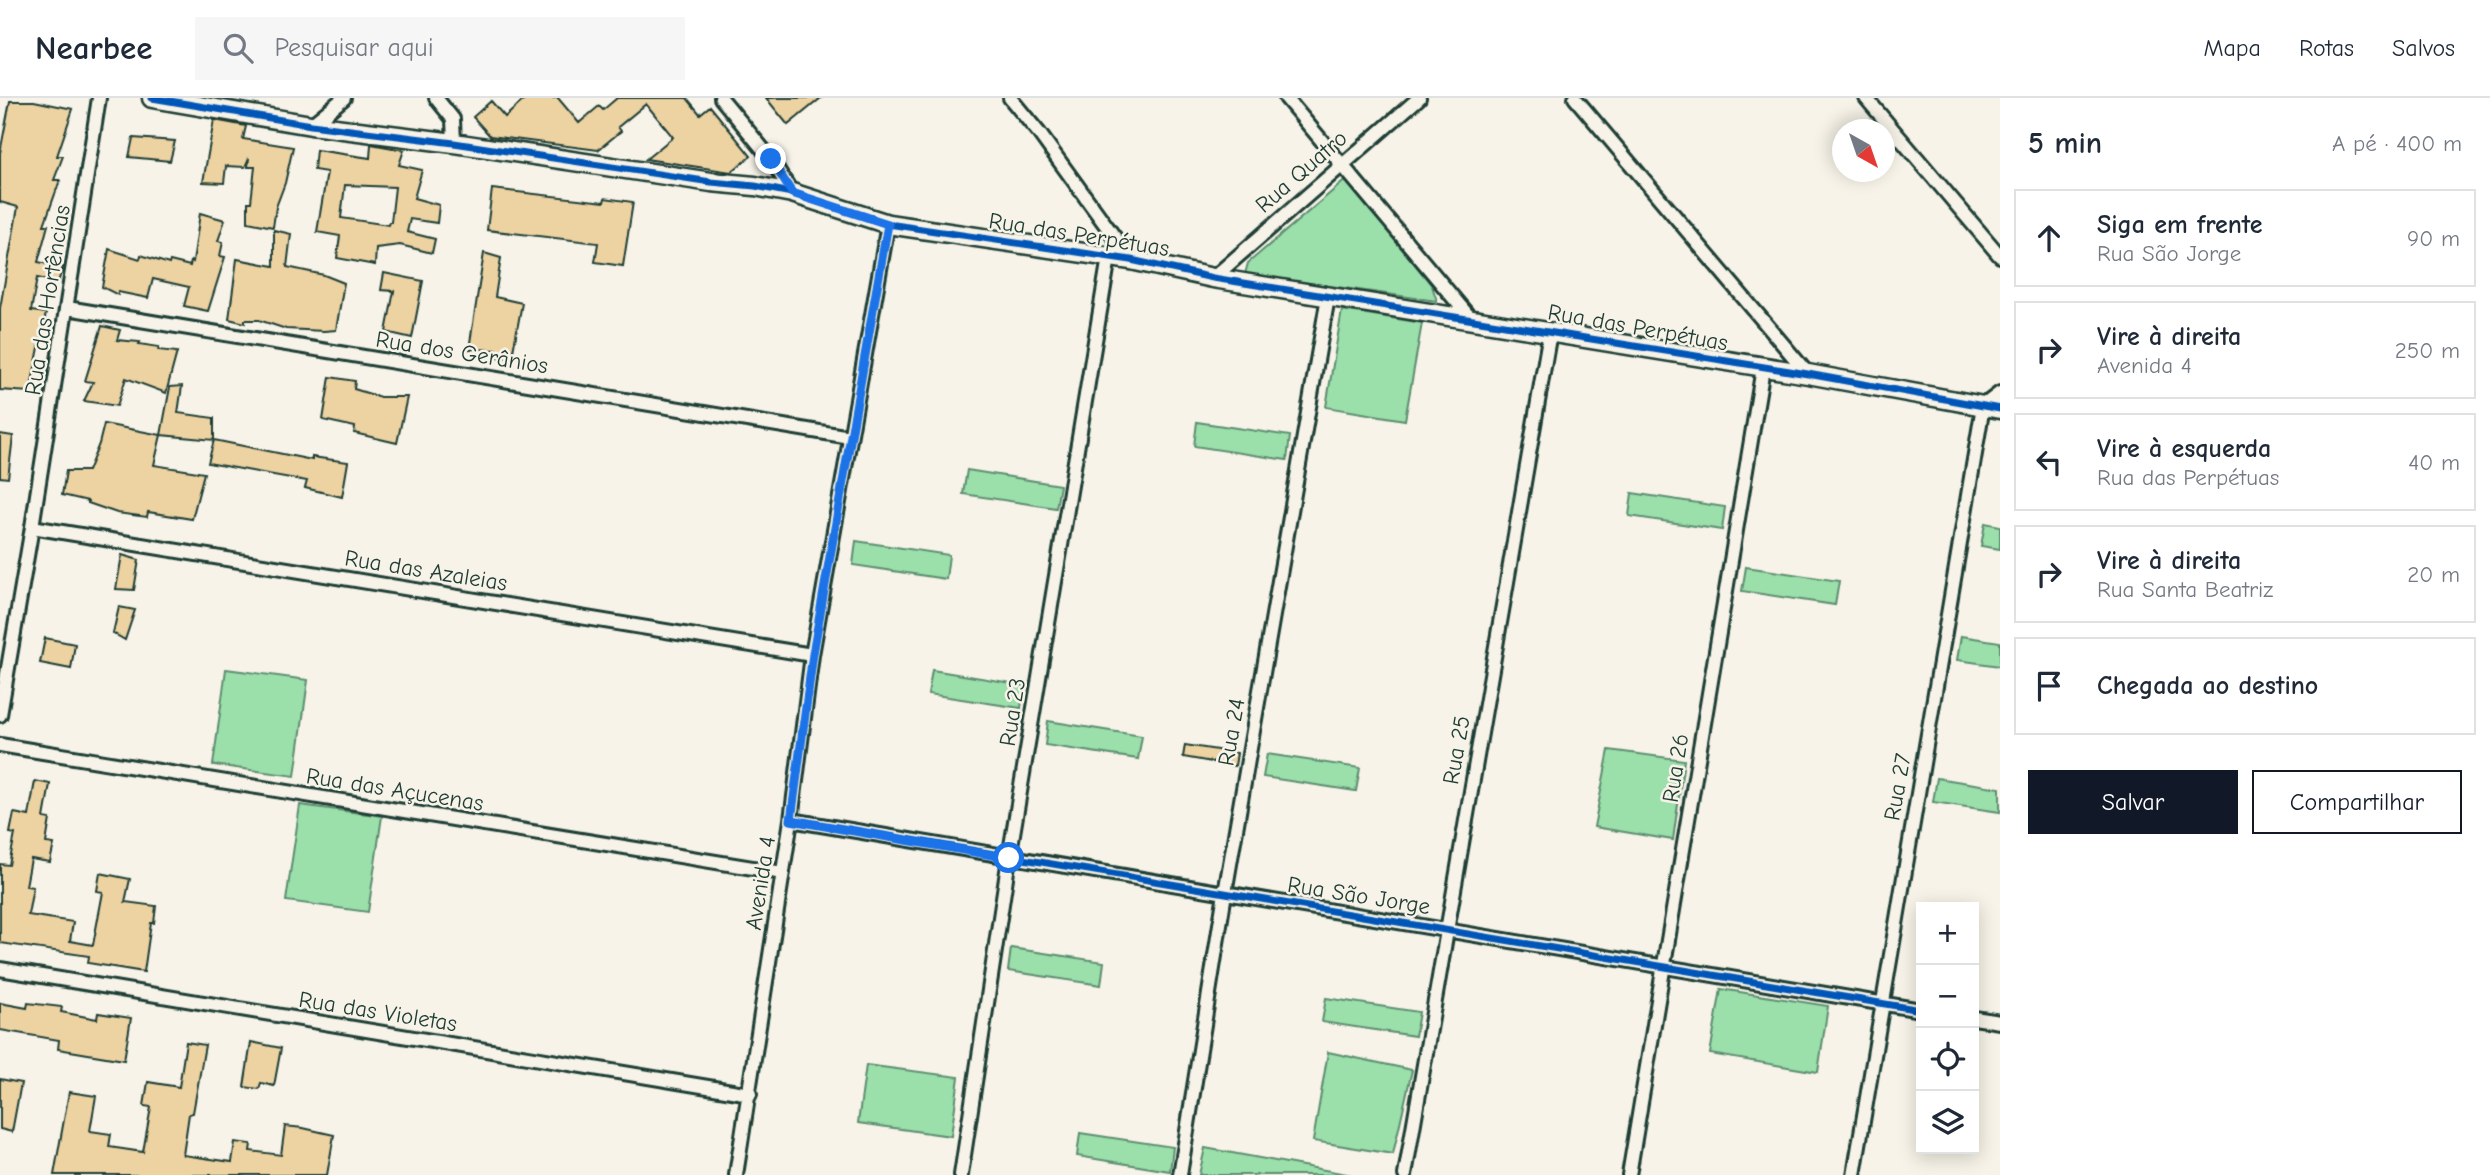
<!DOCTYPE html>
<html lang="pt">
<head>
<meta charset="utf-8">
<style>
	body { margin:0; font-family:"Comic Neue",sans-serif; background:#f6f6f7; color:#1f2937 }
	.controls { position:absolute; right:21px; bottom:21px; display:grid; overflow:hidden; border-radius:0px; box-shadow:0 4px 18px #0003 }
	.controls button { width:63px; height:63px; display:grid; place-items:center; padding:0; border:0; border-bottom:2px solid #e0e1e3; background:#fff; color:#1f2937; font:35px sans-serif }
	.compass { position:absolute; left:1832px; top:21px; width:63px; height:63px; border-radius:50%; background:#fff; box-shadow:0 4px 18px #0003; rotate:140deg }
	.stop { position:absolute; width:21px; height:21px; margin:-16px; border:5px solid #1a73e8; border-radius:50%; background:#fff }
	.stop.end { background:#1a73e8; border-color:#fff; box-shadow:0 2px 7px #0008 }
	.list { margin:0; padding:0; list-style:none }
	h2 { display:flex; justify-content:space-between; align-items:center; height:91px; margin:0; padding:0 28px; font-size:30px }
	h2 small { font-size:23px; font-weight:400; color:#747a83 }
	.list li { display:grid; grid-template-columns:46px 1fr auto; gap:21px; align-items:center; box-sizing:border-box; height:98px; margin:0 14px 14px; padding:0 14px; border:2px solid #e0e1e3; border-radius:0px }
	.list b { display:block; font-size:26px; white-space:nowrap }
	.list p { margin:0; font-size:23px; white-space:nowrap; color:#747a83 }
	.list em { font-size:23px; font-style:normal; color:#747a83 }
	.actions { display:flex; gap:14px; padding:21px 28px }
	.actions a { flex:1; padding:16px 0; border:2px solid #111827; border-radius:0px; text-align:center; font-size:24px; color:#111827 }
	.actions .main { background:#111827; color:#fff }
	.icon { flex:none; width:38px; height:38px; fill:none; stroke:currentColor; stroke-width:2; stroke-linecap:round; stroke-linejoin:round }
	.map { position:relative; flex:none; width:2000px; height:1077px; overflow:hidden }
	header { display:flex; align-items:center; gap:42px; box-sizing:border-box; height:98px; padding:0 35px; background:#fff; border-bottom:2px solid #e0e1e3 }
	header strong { font-size:33px }
	nav { display:flex; gap:38px; margin-inline-start:auto; font-size:24px }
	.search { width:490px; height:63px; background:#f6f6f7; display:flex; align-items:center; gap:18px; box-sizing:border-box; padding:0 24px; border-radius:0px; color:#747a83; font-size:26px }
	main { display:flex }
	aside { flex:1; background:#fff }
	.map>svg:first-child { display:block }
</style>
</head>
<body>
<header>
<strong>Nearbee</strong>
<div class="search"><svg class="icon" aria-label="search" viewBox="0 0 24 24"><circle cx="10" cy="10" r="6"/><path d="M15 15l6 6"/></svg>Pesquisar aqui</div>
<nav><a>Mapa</a><a>Rotas</a><a>Salvos</a></nav>
</header>
<main>
<div class="map">
<svg width="2000" height="1077" viewBox="0 0 2000 1077">
	<rect width="100%" height="100%" fill="#f7f3e8"/>
	<filter id="ink" filterUnits="userSpaceOnUse"><feTurbulence type="fractalNoise" baseFrequency=".0143" numOctaves="2"/><feDisplacementMap in="SourceGraphic" scale="14" xChannelSelector="R" yChannelSelector="G"/><feConvolveMatrix kernelMatrix="1 2 1 2 8 2 1 2 1" color-interpolation-filters="sRGB"/></filter>
	<g filter="url(#ink)">
		<path fill="#9bdfab" stroke="#5d8e70" stroke-width="2" d="M1348 80 1432 188 1437 203 1245 176 1248 165Z
			M1342 212 1422 225 1405 322 1326 309Z
			M1197 324 1290 338 1287 362 1194 348Z
			M967 372 1060 387 1056 410 963 396Z
			M1632 395 1725 409 1722 432 1629 418Z
			M1985 425 2000 428V451L1981 448Z
			M856 443 949 457 946 481 853 467Z
			M1746 469 1839 483 1835 507 1742 493Z
			M1961 538 2000 544V568L1957 562Z
			M226 571 308 582 295 678 213 667Z
			M932 572 1024 587 1021 610 928 596Z
			M1048 623 1142 638 1138 661 1045 647Z
			M1609 652 1684 662 1673 742 1594 729Z
			M1267 656 1360 670 1356 693 1263 679Z
			M1937 680 2000 690V714L1933 704Z
			M300 707 382 718 368 814 286 803Z
			M1011 850 1104 864 1101 887 1008 873Z
			M1721 891 1828 908 1818 974 1710 956Z
			M1326 900 1419 914 1415 938 1322 924Z
			M1328 954 1412 972 1393 1056 1313 1043Z
			M866 967 959 979 951 1038 858 1025Z
			M1080 1035 1173 1049 1170 1073 1077 1058Z
			M1205 1050 1352 1077H1199Z"/>
		<path fill="#edd2a2" stroke="#1f3d34" stroke-width="2" fill-rule="evenodd" d="M526 0H558L579 25 599 8 603 12 617 0H687L700 16 710 8 751 58 731 74 646 61 673 39 646 6 618 29 621 33 598 52 490 38 473 19 491 3 505 19Z
			M766 0H821L788 27Z
			M10 3H34L73 11 57 58H63L54 82H60L44 127H48L38 164 63 169 58 184 37 180 31 213 46 215 30 294 0 292V210L18 109 0 104V55Z
			M214 22 246 28 243 41 293 49 285 85 276 109 273 129 248 124V104H251L255 69H248L249 60 245 69 226 68 224 85 203 84Z
			M133 40 175 43 170 63 129 59Z
			M371 46 404 52 399 67 422 72 414 100 439 107 437 125 410 121 407 134 435 141 432 155 400 147 376 150 375 167 337 160 340 138 317 134 327 74 314 72 316 52 370 60ZM345 87 395 89 391 124H389L388 127 341 120Z
			M492 91 604 104 605 100 633 104 623 168 595 164 598 145 487 132Z
			M200 115 225 122 218 143 223 144 220 158 225 159 208 213 184 208 189 189 153 181 148 200 118 194V197L102 189 109 151 140 161 141 157 169 166 170 163 190 168 191 163 193 164Z
			M274 132 291 136 287 169 324 177 344 185 336 232 324 233 286 231 259 222H245V225L229 221 237 161 274 168Z
			M484 155 501 160 495 199 522 205 512 259 496 260 497 252 469 251Z
			M384 175 423 183 412 240 386 234 394 193 381 192Z
			M102 228 120 232 117 242 140 244 139 246 159 249 158 252 177 254 166 295 126 280 117 308 84 303 93 284 85 283Z
			M330 279 355 283 354 291 380 299H407L397 345 354 335 355 329 323 322Z
			M182 288 178 315 214 320V342L161 337 170 289Z
			M104 326 161 337 154 367 204 375 192 421 148 414 147 419 117 415 88 405V403L62 397 66 373H88L99 346Z
			M0 336 13 338 8 380 0 379Z
			M214 342 312 362V359L348 364 342 399 305 390 307 383 208 365Z
			M122 457 139 462 134 492 116 491Z
			M119 509 135 512 125 542 113 535Z
			M45 540 75 546 71 571 40 565Z
			M1185 647 1237 655 1235 668 1183 659Z
			M35 683 50 686 44 720 50 721 46 745 54 746 50 764 31 761 26 788 33 789 28 817 73 824 70 843 93 847 103 794 97 793 100 775 130 781 125 804 156 808 154 825H151L144 874 88 865 89 858 0 845V766L9 767 15 736 10 735 14 715 29 718Z
			M0 905 27 910 28 905 62 909 61 914 97 921 98 915 131 920 124 962 58 951 59 942 0 932Z
			M186 944 205 947 193 1015 189 1016 183 1057 232 1064 235 1044 251 1046 250 1053 281 1057 285 1028 303 1030 334 1037 327 1077H54L69 994 96 998 90 1033 111 1036 109 1049 143 1054 151 1009 144 1008 148 984 179 989Z
			M251 944 281 950 274 988 261 985 259 991 244 989Z
			M0 981 21 985 12 1034 0 1031Z"/>
		<g fill="none" stroke-linecap="round" stroke-linejoin="round">
			<defs>
				<path id="street" d="M436 0 453 21 454 45
					M721 0 771 61 792 95
					M1010 0 1039 35 1131 162
					M1286 0 1472 222
					M1575 0 1808 276
					M1866 0 2000 158
					M311 27 344 0
					M1213 180 1419 0
					M67 210 850 339
					M32 429 812 557
					M0 617 32 429 99 0
					M0 647 783 775
					M791 722 1921 912
					M0 871 750 996
					M1974 920 2000 924
					M736 1077 791 722 812 557 888 126
					M961 1077 1009 760 1109 159
					M1180 1077 1225 795 1328 199
					M1405 1077 1550 234
					M1629 1077 1763 270
					M1854 1077 1983 308 2000 295"/>
				<path id="secondary" d="M152 0 311 27 454 45 711 84 755 88 792 95 888 126 1131 162 1213 180 1808 276 2000 311"/>
			</defs>
			<use href="#street" stroke="#1f3d34" stroke-width="18"/>
			<use href="#secondary" stroke="#1f3d34" stroke-width="23"/>
			<use href="#street" stroke="#f7f3e8" stroke-width="12"/>
			<use href="#secondary" stroke="#f7f3e8" stroke-width="18"/>
			<defs>
				<path id="cycleway" d="M152 0 311 27 454 45 711 84 755 88 792 95 888 126 1131 162 1213 180 1808 276 2000 311
					M791 722 1921 912"/>
			</defs>
			<use href="#cycleway" stroke="#f7f3e8" stroke-width="11"/>
			<use href="#cycleway" stroke="#0057b8" stroke-width="7"/>
		</g>
	</g>
	<g fill="none" stroke-linecap="round" stroke-linejoin="round" filter="url(#ink)">
		<path stroke="#1a73e8" stroke-width="9" d="M771 61 792 95 888 126 813 556 791 722 1009 760"/>
	</g>
	<g text-anchor="middle" stroke-width="5" stroke-linejoin="round" paint-order="stroke">
		<g font-size="23" fill="#1f3d34" stroke="#f7f3e8">
			<text transform="translate(1301 73) rotate(-41)" y="8">Rua Quatro</text>
			<text transform="translate(1079 136) rotate(9)" y="8">Rua das Perpétuas</text>
			<text transform="translate(47 202) rotate(-81)" y="8">Rua das Hortências</text>
			<text transform="translate(1638 229) rotate(10)" y="8">Rua das Perpétuas</text>
			<text transform="translate(462 254) rotate(9)" y="8">Rua dos Gerânios</text>
			<text transform="translate(426 472) rotate(9)" y="8">Rua das Azaleias</text>
			<text transform="translate(1012 614) rotate(-81)" y="8">Rua 23</text>
			<text transform="translate(1231 634) rotate(-80)" y="8">Rua 24</text>
			<text transform="translate(1456 652) rotate(-80)" y="8">Rua 25</text>
			<text transform="translate(1675 670) rotate(-81)" y="8">Rua 26</text>
			<text transform="translate(1897 689) rotate(-80)" y="8">Rua 27</text>
			<text transform="translate(395 691) rotate(9)" y="8">Rua das Açucenas</text>
			<text transform="translate(760 785) rotate(-81)" y="8">Avenida 4</text>
			<text transform="translate(1359 797) rotate(9)" y="8">Rua São Jorge</text>
			<text transform="translate(378 913) rotate(9)" y="8">Rua das Violetas</text>
		</g>
	</g>
</svg>
<div class="controls">
<button>+</button>
<button>−</button>
<button><svg class="icon" aria-label="locate" viewBox="0 0 24 24"><circle cx="12" cy="12" r="6"/><path d="M12 2v4M12 18v4M2 12h4M18 12h4"/></svg></button>
<button><svg class="icon" aria-label="layers" viewBox="0 0 24 24"><path d="M12 4l9 5-9 5-9-5zM3 14l9 5 9-5"/></svg></button>
</div>
<svg class="compass" viewBox="-18 -18 36 36"><path d="M0-13l5 13h-10z" fill="#e53935"/><path d="M0 13l5-13h-10z" fill="#747a83"/></svg>
<div class="stop" style="left:1009px;top:760px"></div>
<div class="stop end" style="left:771px;top:61px"></div>
</div>
<aside>
<h2>5 min<small>A pé · 400 m</small></h2>
<ul class="list">
<li><svg class="icon" aria-label="ahead" viewBox="0 0 24 24"><path d="M12 20V5M6 11l6-6 6 6"/></svg><div><b>Siga em frente</b><p>Rua São Jorge</p></div><em>90 m</em></li>
<li><svg class="icon" aria-label="right" viewBox="0 0 24 24"><path d="M7 20v-9h11M14 6l5 5-5 5"/></svg><div><b>Vire à direita</b><p>Avenida 4</p></div><em>250 m</em></li>
<li><svg class="icon" aria-label="left" viewBox="0 0 24 24"><path d="M17 20v-9H6M10 6l-5 5 5 5"/></svg><div><b>Vire à esquerda</b><p>Rua das Perpétuas</p></div><em>40 m</em></li>
<li><svg class="icon" aria-label="right" viewBox="0 0 24 24"><path d="M7 20v-9h11M14 6l5 5-5 5"/></svg><div><b>Vire à direita</b><p>Rua Santa Beatriz</p></div><em>20 m</em></li>
<li><svg class="icon" aria-label="arrive" viewBox="0 0 24 24"><path d="M6 21V4h12l-3 4 3 4H6"/></svg><div><b>Chegada ao destino</b></div></li>
</ul>
<div class="actions"><a class="main">Salvar</a><a>Compartilhar</a></div>
</aside>
</main>
</body>
</html>
